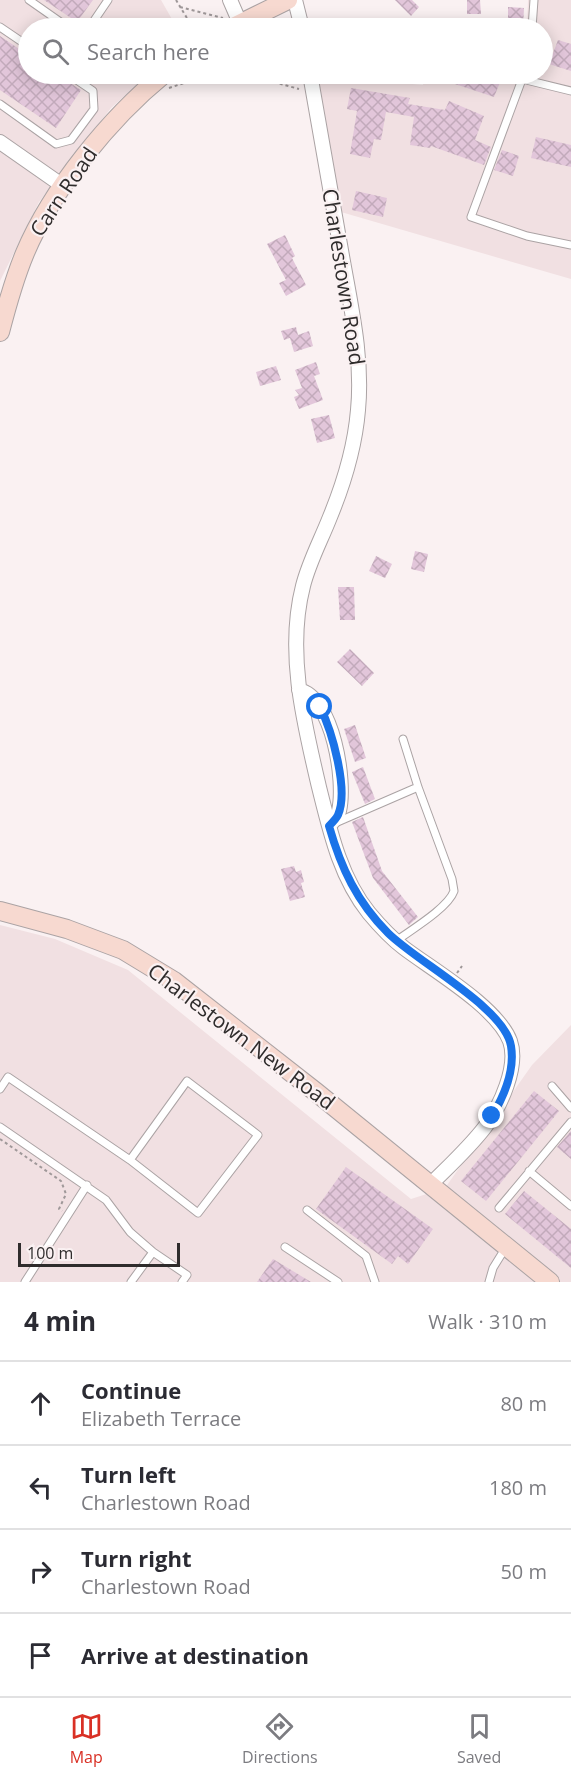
<!DOCTYPE html>
<html lang="en">
<head>
<meta charset="utf-8">
<style>
	body { margin:0; font-family:"Open Sans",sans-serif; background:#f2f2f3; color:#2b2b33 }
	.scale { position:absolute; left:18px; bottom:15px; width:162px; box-sizing:border-box; padding-left:6px; border:3px solid #2f2c2c; border-top:0; font-size:16px; line-height:21px; white-space:nowrap; color:#2f2c2c; -webkit-text-stroke:4px #faf1f2; paint-order:stroke }
	.stop { position:absolute; width:18px; height:18px; margin:-14px; border:4px solid #1a73e8; border-radius:50%; background:#fff }
	.stop.end { background:#1a73e8; border-color:#fff; box-shadow:0 2px 6px #0008 }
	.list { margin:0; padding:0; list-style:none }
	h2 { display:flex; justify-content:space-between; align-items:center; height:78px; margin:0; padding:0 24px; font-size:26px }
	h2 small { font-size:20px; font-weight:400; color:#7c7c81 }
	.list li { display:grid; grid-template-columns:39px 1fr auto; gap:18px; align-items:center; box-sizing:border-box; height:84px; padding:0 24px; border-top:2px solid #e1e1e2 }
	.list b { display:block; font-size:22px; white-space:nowrap }
	.list p { margin:0; font-size:20px; white-space:nowrap; color:#7c7c81 }
	.list em { font-size:20px; font-style:normal; color:#7c7c81 }
	.icon { flex:none; width:33px; height:33px; fill:none; stroke:currentColor; stroke-width:2; stroke-linecap:round; stroke-linejoin:round }
	.map { position:relative; flex:none; width:571px; height:1282px; overflow:hidden }
	.search { position:absolute; background:#fff; box-shadow:0 3px 15px #0003; left:18px; right:18px; top:18px; height:66px; display:flex; align-items:center; gap:15px; box-sizing:border-box; padding:0 21px; border-radius:33px; color:#7c7c81; font-size:22px }
	.sheet { height:414px; background:#fff }
	nav { display:flex; justify-content:space-around; align-items:center; box-sizing:border-box; height:84px; border-top:2px solid #e1e1e2; background:#fff; font-size:16px; color:#7c7c81 }
	nav a { display:grid; justify-items:center; gap:3px }
	nav .on { color:#d93025 }
	.map>svg:first-child { display:block }
</style>
</head>
<body>
<div class="map">
<svg width="571" height="1282" viewBox="0 0 571 1282">
	<defs>
		<pattern id="building-cross-hatch" width="8" height="8" patternUnits="userSpaceOnUse" patternTransform="scale(1.5)"><rect width="8" height="8" fill="#e2c6da"/><path d="M0 0l8 8M0 8l8-8" fill="none" stroke="#c2aabb"/></pattern>
	</defs>
	<rect width="100%" height="100%" fill="#faf1f2"/>
	<path fill="#f1e0e2" d="M0 0H161L177 28H28V74H149L111 108 39 202 0 281Z
		M528 0H571V279L341 212 317 75 423 85 425 74H542V28H527Z
		M0 925 55 939 128 970 411 1199 445 1188 532 1065 571 1025V1282H0Z"/>
	<path fill="url(#building-cross-hatch)" d="M44 0H93L77 22Z
		M395 0H412L419 7 411 16Z
		M467 0H480L481 14H467Z
		M508 7 524 8 523 28 508 27Z
		M0 36 28 55V74H56L81 90 56 128 0 90Z
		M558 40 571 44V71L549 64Z
		M456 74H483L501 80 494 97 452 83Z
		M351 88 410 98 408 104 445 110 449 101 484 116 475 140 491 147 484 165 431 146 430 148 410 145 414 117 386 112 381 140 374 139 370 158 350 154 357 111 347 109Z
		M536 137 571 145V167L531 158Z
		M502 150 519 156 513 176 494 170Z
		M356 191 387 198 383 217 352 210Z
		M285 235 295 256 292 258 306 285 286 296 279 283 286 280 267 244Z
		M296 327 298 335 309 331 313 346 294 352 290 338 284 340 281 331Z
		M316 362 320 374 314 376 323 400 299 409 294 397 299 395 295 390 302 388 295 370Z
		M276 366 281 380 260 386 256 372Z
		M329 415 335 438 317 443 311 419Z
		M415 551 428 554 424 572 411 569Z
		M376 556 392 564 385 578 369 571Z
		M338 587H354L355 620H340Z
		M350 649 374 673 362 686 337 662Z
		M355 725 366 758 355 762 344 729Z
		M363 767 375 799 365 804 352 772Z
		M363 817 382 871 418 917 409 925 373 878 352 822Z
		M294 866 296 872 301 870 304 882 301 883 305 897 290 901 281 869Z
		M534 1091 559 1111 486 1201 461 1181Z
		M571 1131V1159L557 1147Z
		M346 1167 433 1229 408 1264 398 1256 392 1264 316 1209Z
		M524 1191 571 1229V1268L505 1214Z
		M273 1259 311 1282H257Z"/>
	<g fill="none" stroke-linecap="round" stroke-linejoin="round">
		<defs>
			<path id="lane" d="M29 0 69 28
				M301 23 380 28
				M0 27 28 46
				M89 28 108 0
				M532 28 534 0
				M524 74 471 217 527 236 571 245
				M522 79 571 91
				M0 104 56 144 71 140 94 109 93 91 68 74
				M335 823 418 787
				M396 941C411 930 448 908 454 891L452 879 418 787 403 739
				M552 1086 571 1108
				M0 1089 8 1077 130 1160 187 1081 258 1135 198 1213 130 1160
				M0 1127 106 1200 130 1232 153 1252 187 1275 182 1282
				M529 1171 571 1206
				M499 1208 571 1122
				M307 1210 366 1256 375 1282
				M285 1247 338 1282
				M25 1282 87 1185
				M131 1282 153 1252
				M489 1282 493 1268 506 1247"/>
			<path id="street" d="M230 0 240 23
				M295 0 302 28
				M310 74C321 134 331 195 342 256 351 307 363 358 358 410 355 446 344 483 330 517 321 540 309 562 303 586 286 652 304 723 319 787 330 831 340 877 369 913 379 925 391 938 404 948 433 970 497 1007 510 1041 519 1066 500 1107 485 1127 469 1148 448 1167 430 1185
				M0 142 63 186
				M299 690C333 698 346 781 339 811 338 817 333 821 329 826"/>
			<path id="secondary" d="M231 28 288 0
				M0 332C7 305 14 279 25 253 52 189 110 118 164 74
				M0 911 67 929 123 950 174 981 316 1092 550 1282"/>
		</defs>
		<use href="#lane" stroke="#aba3a4" stroke-width="9"/>
		<use href="#street" stroke="#aba3a4" stroke-width="16"/>
		<use href="#secondary" stroke="#aba3a4" stroke-width="20"/>
		<path stroke="#9f9899" stroke-width="2" stroke-dasharray="3 3" stroke-linecap="butt" d="M176 0 193 28
			M180 7 223 18
			M245 74 299 89
			M169 88 211 74
			M457 973 462 966
			M0 1139 61 1181 66 1194 59 1209 62 1211"/>
		<use href="#lane" stroke="#fff" stroke-width="7"/>
		<use href="#street" stroke="#fff" stroke-width="14"/>
		<use href="#secondary" stroke="#f7d9d0" stroke-width="18"/>
	</g>
	<g fill="none" stroke-linecap="round" stroke-linejoin="round">
		<path stroke="#1a73e8" stroke-width="8" d="M320 707C332 731 349 790 338 815 336 819 332 823 329 826 341 868 357 902 388 933 417 962 505 1008 511 1046 515 1070 504 1096 492 1116"/>
	</g>
	<g text-anchor="middle" stroke-width="4.5" stroke-linejoin="round" paint-order="stroke">
		<g font-size="21" fill="#2f2c2c" stroke="#faf1f2">
			<text transform="translate(64 192) rotate(-56)" y="7">Carn Road</text>
			<text transform="translate(343 277) rotate(81)" y="7">Charlestown Road</text>
			<text transform="translate(241 1037) rotate(37)" y="7">Charlestown New Road</text>
		</g>
	</g>
</svg>
<div class="scale">100 m</div>
<div class="stop" style="left:320px;top:707px"></div>
<div class="stop end" style="left:492px;top:1116px"></div>
<div class="search"><svg class="icon" aria-label="search" viewBox="0 0 24 24"><circle cx="10" cy="10" r="6"/><path d="M15 15l6 6"/></svg>Search here</div>
</div>
<section class="sheet">
<h2>4 min<small>Walk · 310 m</small></h2>
<ul class="list">
<li><svg class="icon" aria-label="ahead" viewBox="0 0 24 24"><path d="M12 20V5M6 11l6-6 6 6"/></svg><div><b>Continue</b><p>Elizabeth Terrace</p></div><em>80 m</em></li>
<li><svg class="icon" aria-label="left" viewBox="0 0 24 24"><path d="M17 20v-9H6M10 6l-5 5 5 5"/></svg><div><b>Turn left</b><p>Charlestown Road</p></div><em>180 m</em></li>
<li><svg class="icon" aria-label="right" viewBox="0 0 24 24"><path d="M7 20v-9h11M14 6l5 5-5 5"/></svg><div><b>Turn right</b><p>Charlestown Road</p></div><em>50 m</em></li>
<li><svg class="icon" aria-label="arrive" viewBox="0 0 24 24"><path d="M6 21V4h12l-3 4 3 4H6"/></svg><div><b>Arrive at destination</b></div></li>
</ul>
</section>
<nav>
<a class="on"><svg class="icon" aria-label="map" viewBox="0 0 24 24"><path d="M3 6l6-2 6 2 6-2v14l-6 2-6-2-6 2zM9 4v14M15 6v14"/></svg>Map</a>
<a><svg class="icon" aria-label="directions" viewBox="0 0 24 24"><path d="M12 3l9 9-9 9-9-9zM9 14v-3h6M13 9l2 2-2 2"/></svg>Directions</a>
<a><svg class="icon" aria-label="saved" viewBox="0 0 24 24"><path d="M7 4h10v16l-5-4-5 4z"/></svg>Saved</a>
</nav>
</body>
</html>
